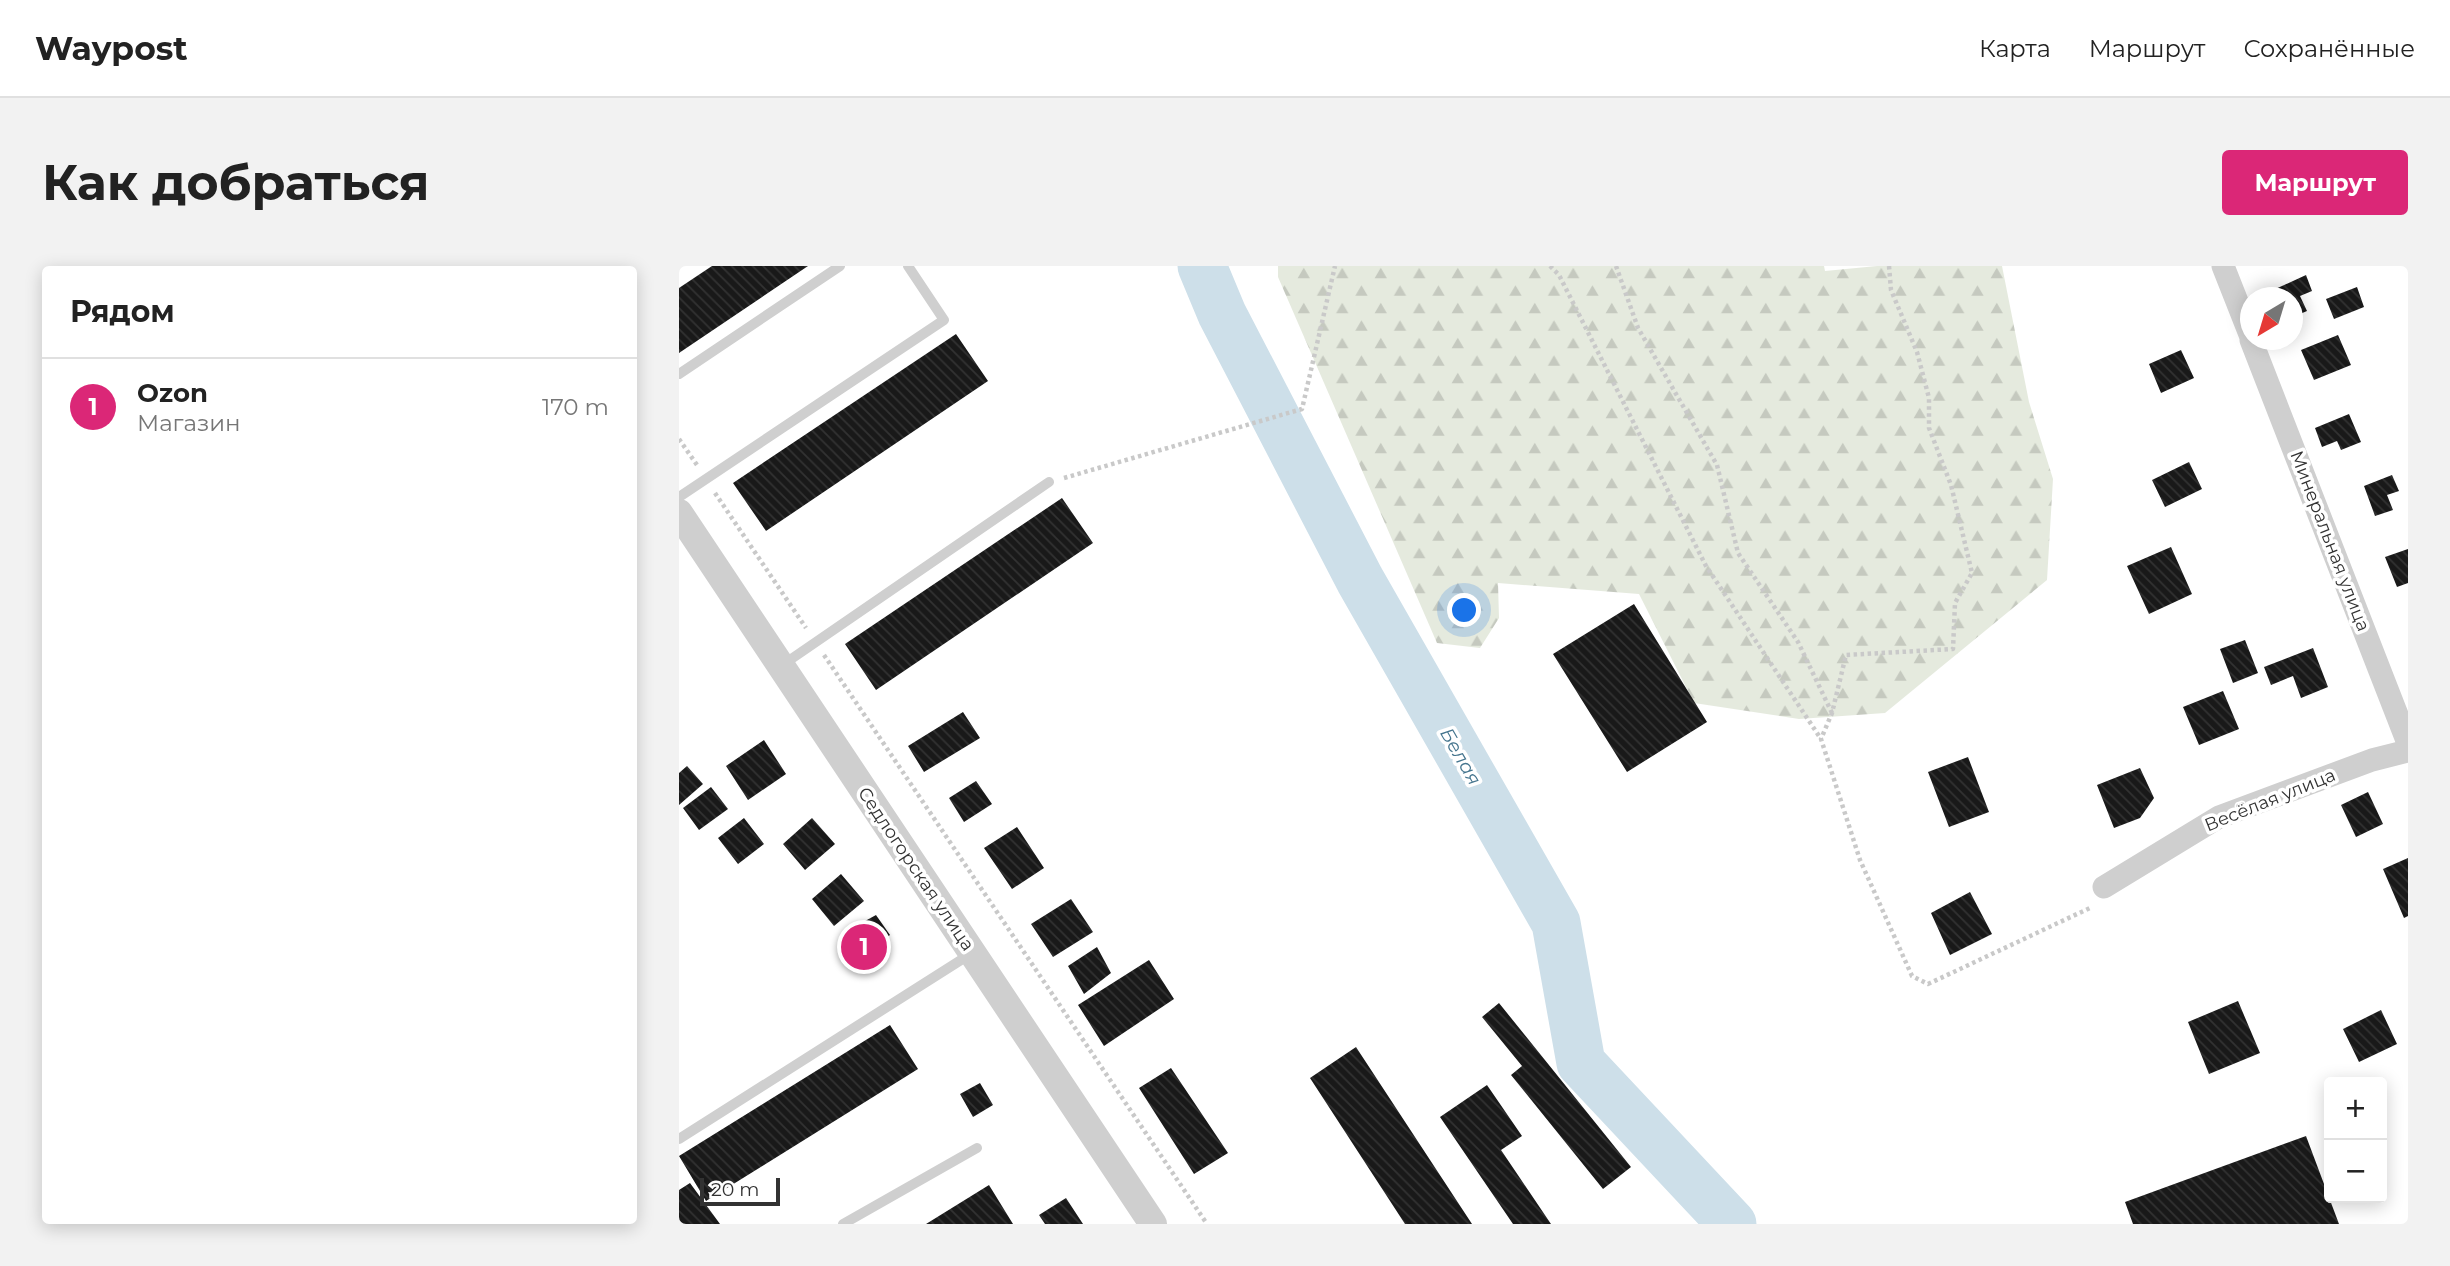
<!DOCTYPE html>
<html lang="ru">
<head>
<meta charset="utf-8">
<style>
	body { margin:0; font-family:Montserrat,sans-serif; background:#f2f2f2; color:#222 }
	.controls { position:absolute; right:21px; bottom:21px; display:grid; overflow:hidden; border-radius:7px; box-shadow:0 4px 18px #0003 }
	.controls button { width:63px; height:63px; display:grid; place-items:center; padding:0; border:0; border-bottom:2px solid #e0e0e0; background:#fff; color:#222; font:35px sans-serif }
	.compass { position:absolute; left:1561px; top:21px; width:63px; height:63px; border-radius:50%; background:#fff; box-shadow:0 4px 18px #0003; rotate:218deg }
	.scale { position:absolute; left:21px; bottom:18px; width:80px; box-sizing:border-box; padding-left:7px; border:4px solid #323232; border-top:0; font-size:19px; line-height:24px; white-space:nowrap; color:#323232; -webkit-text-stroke:5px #fff; paint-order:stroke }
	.you { position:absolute; left:786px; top:345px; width:24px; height:24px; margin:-18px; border:5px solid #fff; border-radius:50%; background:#1a73e8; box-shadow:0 0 0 10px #1a73e833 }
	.badge { display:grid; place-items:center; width:46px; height:46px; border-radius:50%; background:#db2777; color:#fff; font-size:23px; font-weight:700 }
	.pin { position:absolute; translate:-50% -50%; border:4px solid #fff; box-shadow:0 2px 7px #0006 }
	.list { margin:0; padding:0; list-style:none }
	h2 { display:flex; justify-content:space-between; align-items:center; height:91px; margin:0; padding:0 28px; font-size:30px }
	h2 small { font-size:23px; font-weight:400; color:#767676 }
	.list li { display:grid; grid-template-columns:46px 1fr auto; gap:21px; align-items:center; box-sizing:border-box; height:98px; padding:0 28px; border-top:2px solid #e0e0e0 }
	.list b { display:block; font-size:26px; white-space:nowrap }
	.list p { margin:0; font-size:23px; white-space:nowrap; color:#767676 }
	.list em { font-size:23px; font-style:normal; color:#767676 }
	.map { position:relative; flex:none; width:1729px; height:958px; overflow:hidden; border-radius:7px }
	header { display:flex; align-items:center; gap:42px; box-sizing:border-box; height:98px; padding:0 35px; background:#fff; border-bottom:2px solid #e0e0e0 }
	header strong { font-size:33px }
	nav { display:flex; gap:38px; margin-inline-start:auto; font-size:24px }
	.intro { display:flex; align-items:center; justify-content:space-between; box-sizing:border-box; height:168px; padding:0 42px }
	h1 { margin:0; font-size:49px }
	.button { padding:18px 32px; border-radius:7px; background:#db2777; color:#fff; font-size:24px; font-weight:700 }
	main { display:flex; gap:42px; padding:0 42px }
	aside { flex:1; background:#fff; border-radius:7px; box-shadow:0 4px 18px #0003 }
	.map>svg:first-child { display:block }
</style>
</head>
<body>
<header>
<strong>Waypost</strong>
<nav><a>Карта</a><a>Маршрут</a><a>Сохранённые</a></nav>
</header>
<div class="intro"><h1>Как добраться</h1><a class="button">Маршрут</a></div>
<main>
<aside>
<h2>Рядом<small></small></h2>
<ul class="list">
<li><span class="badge">1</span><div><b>Ozon</b><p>Магазин</p></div><em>170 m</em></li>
</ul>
</aside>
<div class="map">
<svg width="1729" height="958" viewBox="0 0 1729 958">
	<defs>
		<pattern id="forest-firs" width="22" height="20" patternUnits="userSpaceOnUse" patternTransform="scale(1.75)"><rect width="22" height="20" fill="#e5eade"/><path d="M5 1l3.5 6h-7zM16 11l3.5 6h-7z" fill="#c5c9bf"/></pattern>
		<pattern id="building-back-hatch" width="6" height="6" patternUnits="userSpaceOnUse" patternTransform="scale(1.75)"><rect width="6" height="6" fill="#191919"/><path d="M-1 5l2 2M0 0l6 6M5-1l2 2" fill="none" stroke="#323232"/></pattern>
	</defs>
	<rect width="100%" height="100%" fill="#fff"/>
	<path fill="url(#forest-firs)" d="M599 0H1145L1146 5 1198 0H1323L1350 136 1374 213 1368 314 1206 447 1120 453 1015 437 960 328 819 317 820 352 801 382 758 377 599 11Z"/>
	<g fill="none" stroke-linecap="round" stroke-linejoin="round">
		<path stroke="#cddfe9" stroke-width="49" d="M523 0 543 48 681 314 877 657 902 797 1053 958"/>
	</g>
	<path fill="url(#building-back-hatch)" d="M33 0H129L0 87V22Z
		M1627 9 1633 25 1621 30 1628 45 1614 51V32L1581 30Z
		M1678 21 1685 41 1655 53 1647 33Z
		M277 68 309 115 87 265 54 217Z
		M1659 69 1672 99 1635 114 1622 84Z
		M1502 84 1515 112 1482 127 1470 98Z
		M1670 148 1682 176 1662 184 1658 175 1643 181 1636 162Z
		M1510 196 1523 223 1486 241 1473 214Z
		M1713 209 1720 225 1708 229 1714 244 1696 250 1685 220Z
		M383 232 414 277 197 424 166 378Z
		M1492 281 1513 328 1470 348 1448 300Z
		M1729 283V317L1718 321 1706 291Z
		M955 338 1028 456 948 506 874 388Z
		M1566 374 1579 407 1554 417 1541 383Z
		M1634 382 1649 421 1622 432 1614 410 1592 419 1585 401Z
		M1544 425 1560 463 1520 479 1504 441Z
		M284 446 301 472 245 506 229 480Z
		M85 474 107 508 69 534 47 500Z
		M1289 491 1310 546 1270 561 1249 506Z
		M8 500 24 518 0 539V507Z
		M1461 502 1475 532 1461 552 1435 562 1418 519Z
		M297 515 313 538 285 556 270 532Z
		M32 521 49 543 20 564 4 542Z
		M1689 526 1704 558 1677 571 1662 539Z
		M65 552 85 578 59 598 39 572Z
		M133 552 156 578 126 604 104 578Z
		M338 561 365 602 333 623 305 582Z
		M1729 592V650L1725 652 1704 603Z
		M162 608 185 635 155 660 133 633Z
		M1291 626 1313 668 1271 689 1252 647Z
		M392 633 414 666 374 691 352 658Z
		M197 649 211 669 182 689 168 665Z
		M418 681 432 707 405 728 389 700Z
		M470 694 495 733 425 780 399 739Z
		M1559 735 1581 787 1530 808 1509 756Z
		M820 737 952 901 924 923 832 809 843 800 803 751Z
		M1702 744 1718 778 1680 796 1664 763Z
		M211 759 239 803 27 935 0 890Z
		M677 781 793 958H726L631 812Z
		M492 802 549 887 515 908 460 822Z
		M301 817 314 839 294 851 281 828Z
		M808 819 843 870 822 884 872 958H834L761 851Z
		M1627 870 1660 958H1454L1446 936Z
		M11 917 41 958H0V924Z
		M310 919 334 958H247Z
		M387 932 404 958H366L360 949Z"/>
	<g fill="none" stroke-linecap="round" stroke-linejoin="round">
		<path stroke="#c9c9c9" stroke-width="4.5" stroke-dasharray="3.5 3.5" stroke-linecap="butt" d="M871 0 880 9 1027 300 1142 473
			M937 0 959 62 1038 199 1059 287 1119 376 1153 447
			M1210 0 1212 24 1238 86 1250 132V162L1272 219 1293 307 1276 337 1274 383 1167 389 1153 447 1142 473 1181 594 1233 710 1249 718 1413 641
			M0 173 18 199
			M385 212 623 143 656 0
			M36 227 127 362
			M145 389 528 958"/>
		<path stroke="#cfcfcf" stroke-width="10" d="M0 108 161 0
			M0 231 265 54 229 0
			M102 400 370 216
			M0 873 293 687
			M164 958 298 882"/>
		<path stroke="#cfcfcf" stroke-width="23" d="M1544 0 1572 71
			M1572 74 1729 477
			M1425 621 1540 551 1693 494 1729 485"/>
		<path stroke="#cfcfcf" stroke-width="28" d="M0 247 474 958"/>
	</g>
	<g text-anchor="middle" stroke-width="7" stroke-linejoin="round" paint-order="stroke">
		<g font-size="18" fill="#323232" stroke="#fff">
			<text transform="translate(1651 275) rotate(69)" y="6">Минеральная улица</text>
			<text transform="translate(1591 534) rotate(-22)" y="6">Весёлая улица</text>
			<text transform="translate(237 603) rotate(56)" y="6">Седлогорская улица</text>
		</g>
		<g font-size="19" font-style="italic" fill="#45758e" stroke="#fff">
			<text transform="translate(782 490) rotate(60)" y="7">Белая</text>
		</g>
	</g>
</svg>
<div class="controls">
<button>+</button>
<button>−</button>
</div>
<svg class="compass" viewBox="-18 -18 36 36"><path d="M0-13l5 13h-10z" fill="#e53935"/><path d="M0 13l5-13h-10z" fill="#767676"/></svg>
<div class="scale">20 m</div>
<div class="you"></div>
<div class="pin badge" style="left:185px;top:681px">1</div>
</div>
</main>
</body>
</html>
